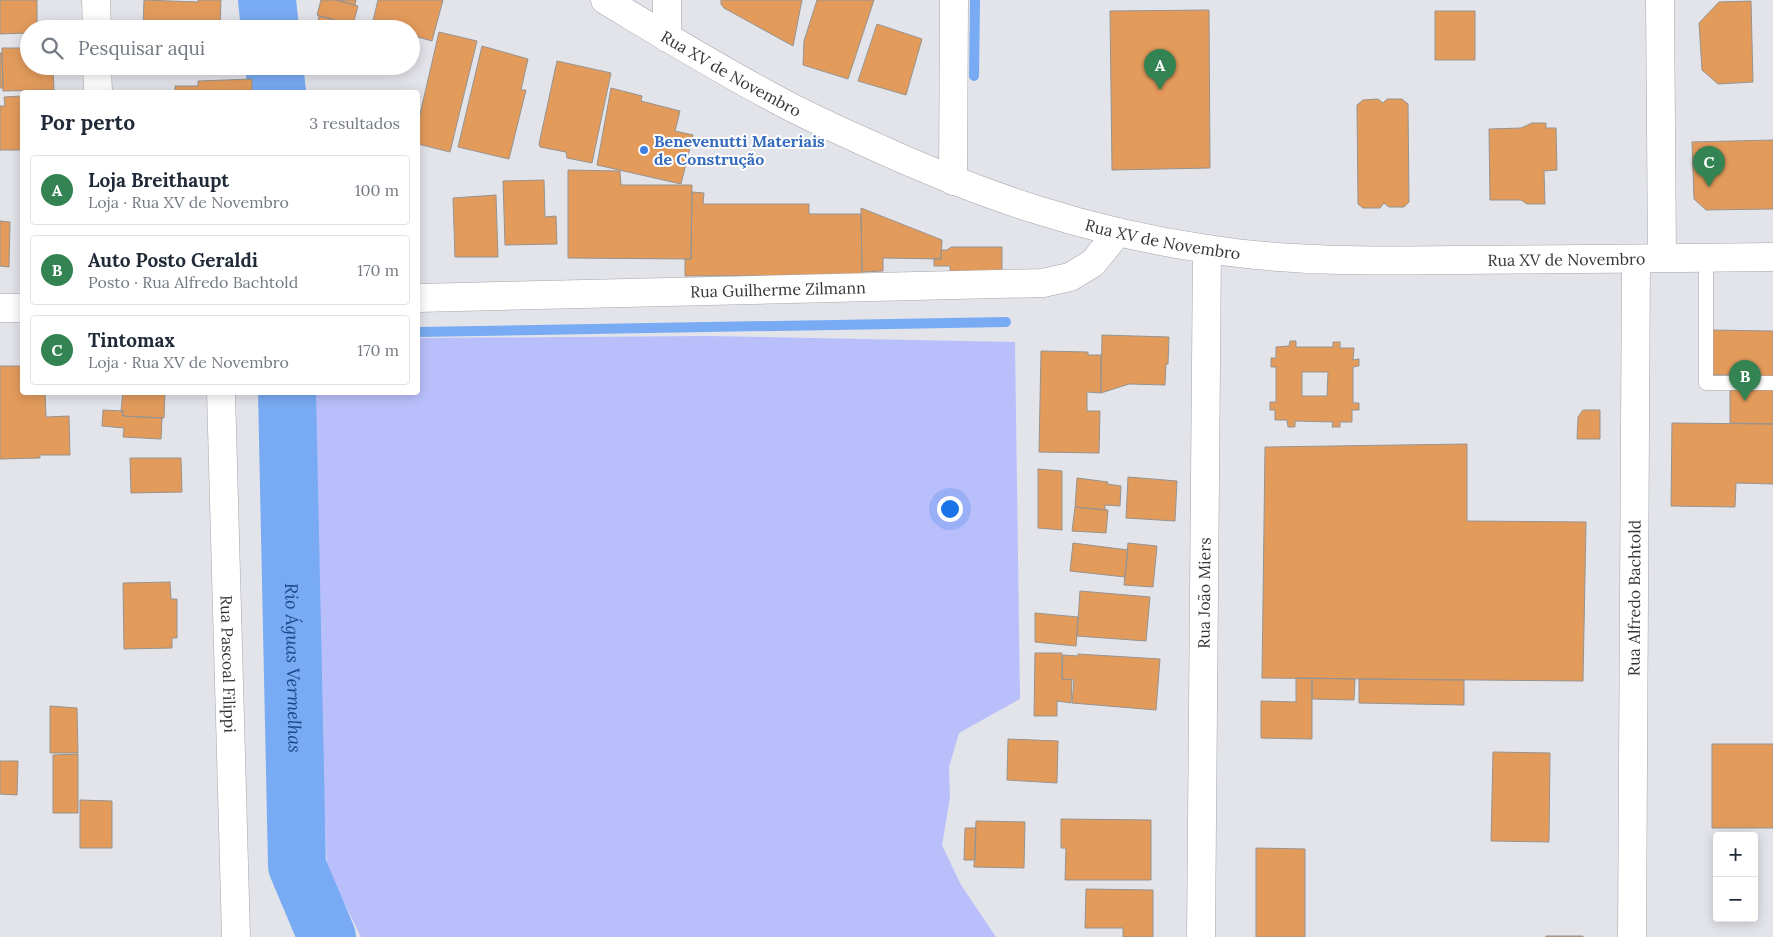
<!DOCTYPE html>
<html lang="pt">
<head>
<meta charset="utf-8">
<style>
	body { margin:0; font-family:Lora,serif; background:#f6f6f7; color:#1f2937 }
	.controls { position:absolute; right:15px; bottom:15px; display:grid; overflow:hidden; border-radius:5px; box-shadow:0 2px 12px #0003 }
	.controls button { width:45px; height:45px; display:grid; place-items:center; padding:0; border:0; border-bottom:1px solid #e0e1e3; background:#fff; color:#1f2937; font:25px sans-serif }
	.you { position:absolute; left:949px; top:508px; width:18px; height:18px; margin:-12px; border:4px solid #fff; border-radius:50%; background:#1a73e8; box-shadow:0 0 0 8px #1a73e833 }
	.badge { display:grid; place-items:center; width:32px; height:32px; border-radius:50%; background:#348353; color:#fff; font-size:16px; font-weight:700 }
	.pin { position:absolute; translate:-50% -41px; filter:drop-shadow(0 1px 2px #0008) }
	.pin::after { content:''; position:absolute; top:26px; width:18px; height:15px; background:inherit; clip-path:polygon(0 0,100% 0,50% 100%) }
	.list { margin:0; padding:0; list-style:none }
	h2 { display:flex; justify-content:space-between; align-items:center; height:65px; margin:0; padding:0 20px; font-size:21px }
	h2 small { font-size:16px; font-weight:400; color:#747a83 }
	.list li { display:grid; grid-template-columns:32px 1fr auto; gap:15px; align-items:center; box-sizing:border-box; height:70px; margin:0 10px 10px; padding:0 10px; border:1px solid #e0e1e3; border-radius:5px }
	.list b { display:block; font-size:19px; white-space:nowrap }
	.list p { margin:0; font-size:16px; white-space:nowrap; color:#747a83 }
	.list em { font-size:16px; font-style:normal; color:#747a83 }
	.icon { flex:none; width:28px; height:28px; fill:none; stroke:currentColor; stroke-width:2; stroke-linecap:round; stroke-linejoin:round }
	.map { position:relative; flex:none; width:1773px; height:937px; overflow:hidden }
	.search { position:absolute; background:#fff; box-shadow:0 2px 12px #0003; left:20px; top:20px; width:400px; height:55px; display:flex; align-items:center; gap:12px; box-sizing:border-box; padding:0 18px; border-radius:28px; color:#747a83; font-size:19px }
	.panel { position:absolute; background:#fff; box-shadow:0 2px 12px #0003; left:20px; top:90px; width:400px; height:305px; border-radius:5px }
	.map>svg:first-child { display:block }
</style>
</head>
<body>
<div class="map">
<svg width="1773" height="937" viewBox="0 0 1773 937">
	<rect width="100%" height="100%" fill="#e3e4ea"/>
	<path fill="#b9bffb" d="M708 336 1015 342 1020 699 959 733 949 767 950 797 942 845 961 885 996 937H361L327 869 308 393 418 392V338Z"/>
	<g fill="none" stroke-linecap="round" stroke-linejoin="round">
		<path stroke="#78abf3" stroke-width="10" d="M974 76 975 0
			M418 332 1006 322"/>
		<g stroke="#78abf3" stroke-width="58">
			<path d="M267 0 270 29"/>
			<path d="M274 66 277 92"/>
			<path id="s1" d="M287 392 297 866 327 937"/>
		</g>
	</g>
	<path fill="#e39b5c" stroke="#97938f" fill-rule="evenodd" d="M0 0H37V29H29V33L0 34Z
		M144 0 198 2V0H221L220 29H143Z
		M321 0H336L358 6 353 25 317 15Z
		M336 0H356L355 5Z
		M378 0H443L432 41 411 35V29H385L372 25Z
		M721 0H802L793 46 724 8 721 4Z
		M817 0H874L848 79 803 65 804 41Z
		M1751 1 1753 82 1718 84 1702 70 1699 23 1719 2Z
		M1209 10 1210 168 1112 170 1110 11Z
		M1435 11H1475V60H1435Z
		M319 16 350 24 349 29H316Z
		M877 24 922 39 906 95 858 81Z
		M439 32 477 41 450 152 418 144V123Z
		M482 46 528 59 521 90H526L509 159 458 147Z
		M2 48H29V66H53L54 90 3 91Z
		M0 53H2L3 88H0Z
		M557 61 611 73 592 163 567 158 566 152 540 147 539 144Z
		M252 79V92H175V86H198V81Z
		M611 88 642 96 641 101 680 111 675 131 693 135 681 184 597 165Z
		M22 96V150H0V106H5L4 97Z
		M1378 99 1383 103 1387 99H1402L1408 104 1409 202 1404 207H1389L1384 203 1380 208H1363L1358 204 1357 105 1363 100Z
		M1532 123H1546V128H1556L1557 170 1544 171 1545 204H1527L1521 200H1490L1489 129 1521 128Z
		M1773 140V209L1706 210 1694 199 1692 142Z
		M22 169V203H21Z
		M568 170 620 171 621 185H692L691 259 568 258Z
		M544 180 545 217 556 216 557 244 505 245 503 181Z
		M692 192 704 193 703 204H809V214H861L862 275 685 276V259H691Z
		M496 195 498 257H455L453 198Z
		M861 208 942 240 941 259 883 258V271L862 272Z
		M0 221 10 222 9 267 0 266Z
		M951 247H1002V275H950V266H934V258L941 259V250H947Z
		M1711 330 1773 331V424L1730 423V375H1711Z
		M1102 335 1169 337 1168 364H1166L1165 385 1129 384 1101 393Z
		M1290 341H1296V347H1333V342H1340V348H1354L1353 360 1359 359V366L1353 367V403H1359V410H1352V422H1340V427H1332L1333 422 1295 421V427H1288L1287 420H1275V410H1270V402H1276V367H1271V358H1276V347L1289 346ZM1302 372H1328L1327 396H1302Z
		M1041 351 1088 352V355H1101V393L1087 392V411H1100L1099 453 1039 452Z
		M0 366H22V392H45L46 417 69 416 70 455H40V458L0 459Z
		M123 392H165L164 418 123 416V411H121Z
		M103 410 123 411V416L162 418 161 439 123 437 124 428 102 426Z
		M1583 410H1600V439H1577L1578 417Z
		M1672 423 1773 424V484L1736 483 1735 507 1671 506Z
		M1467 444V521L1586 522 1583 681 1262 678 1265 447Z
		M130 458H181L182 492 131 493Z
		M1038 469 1062 471V530L1038 528Z
		M1128 477 1177 481 1175 521 1126 518Z
		M1077 478 1108 482 1107 484 1121 486 1120 506 1105 505V510L1075 507Z
		M1075 507 1108 510 1106 533 1072 531Z
		M1073 543 1128 550 1125 577 1070 571Z
		M1128 543 1157 546 1153 587 1124 585Z
		M170 582 171 599H177V638H172V648L124 649 123 583Z
		M1080 591 1150 597 1146 641 1077 636Z
		M1035 613 1078 617 1076 646 1035 642Z
		M1035 653H1062V679L1072 680 1071 703 1057 701V716H1034Z
		M1078 654 1160 659 1156 710 1072 703 1074 680 1062 679 1063 655 1078 656Z
		M1296 678H1312V739L1261 738V701L1296 702Z
		M1312 678 1355 679 1354 700 1312 699Z
		M1359 679 1464 680V705L1359 703Z
		M50 706 77 708 78 753H50Z
		M1008 739 1058 741 1057 783 1007 780Z
		M1712 744H1773V828H1712Z
		M1493 752 1550 753 1549 842 1491 841Z
		M78 754V813H53V755Z
		M0 761H18L17 795 0 794Z
		M80 800 112 801V848H80Z
		M1061 819 1151 820V880H1065L1066 848H1061Z
		M976 821 1025 822 1024 868 974 867Z
		M965 828H976L975 860H964Z
		M1256 848 1305 849V937H1256Z
		M1086 889 1153 890V937H1123V928H1085Z
		M1546 936H1583V937H1546Z"/>
	<g fill="none" stroke-linecap="round" stroke-linejoin="round">
		<defs>
			<path id="service" d="M1706 258V383H1773"/>
			<g id="minor">
				<path d="M96 0 97 29"/>
				<path d="M1660 0 1662 258"/>
				<path d="M667 38V0"/>
				<path d="M97 66 98 92"/>
				<path d="M953 181 954 0"/>
				<path id="s2" d="M418 298 1043 283 1070 277 1093 263 1118 232"/>
				<path d="M0 308H22"/>
				<path id="s3" d="M221 392 236 937"/>
				<path id="s4" d="M1632 937 1636 259"/>
			</g>
			<g id="tertiary">
				<path id="s5" d="M1201 937 1207 249"/>
			</g>
			<g id="primary">
				<path id="s6" d="M605 0C660 33 714 66 770 96 802 114 836 129 869 144 980 195 1088 232 1208 249 1290 262 1372 261 1454 260 1560 260 1667 258 1773 257"/>
			</g>
		</defs>
		<use href="#service" stroke="#a4a5ab" stroke-width="15"/>
		<use href="#minor" stroke="#a4a5ab" stroke-width="29"/>
		<use href="#tertiary" stroke="#a4a5ab" stroke-width="29"/>
		<use href="#primary" stroke="#a4a5ab" stroke-width="29"/>
		<use href="#service" stroke="#fff" stroke-width="14"/>
		<use href="#minor" stroke="#fff" stroke-width="28"/>
		<use href="#tertiary" stroke="#fff" stroke-width="28"/>
		<use href="#primary" stroke="#fff" stroke-width="28"/>
	</g>
	<circle fill="#3f7fe0" stroke="#fff" stroke-width="2" cx="644" cy="150" r="5"/>
	<g text-anchor="middle" stroke-width="4" stroke-linejoin="round" paint-order="stroke">
		<g font-size="16" fill="#353638" stroke="#fff">
			<text dy="6" stroke="none"><textPath href="#s6" startOffset="146">Rua XV de Novembro</textPath></text>
			<text dy="6" stroke="none"><textPath href="#s6" startOffset="611">Rua XV de Novembro</textPath></text>
			<text dy="6" stroke="none"><textPath href="#s6" startOffset="1016">Rua XV de Novembro</textPath></text>
			<text dy="6" stroke="none"><textPath href="#s2" startOffset="360">Rua Guilherme Zilmann</textPath></text>
			<text dy="6" stroke="none"><textPath href="#s5" startOffset="344">Rua João Miers</textPath></text>
			<text dy="6" stroke="none"><textPath href="#s4" startOffset="339">Rua Alfredo Bachtold</textPath></text>
			<text dy="6" stroke="none"><textPath href="#s3" startOffset="272">Rua Pascoal Filippi</textPath></text>
		</g>
		<g font-size="16" font-weight="bold" fill="#366cbe" stroke="#fff" text-anchor="start">
			<text x="654" y="147">Benevenutti Materiais<tspan x="654" dy="18">de Construção</tspan></text>
		</g>
		<g font-size="18" font-style="italic" fill="#184888" stroke="#fff">
			<text dy="6" stroke="none"><textPath href="#s1" startOffset="276">Rio Águas Vermelhas</textPath></text>
		</g>
	</g>
</svg>
<div class="controls">
<button>+</button>
<button>−</button>
</div>
<div class="you"></div>
<div class="pin badge" style="left:1160px;top:90px">A</div>
<div class="pin badge" style="left:1745px;top:401px">B</div>
<div class="pin badge" style="left:1709px;top:187px">C</div>
<div class="search"><svg class="icon" aria-label="search" viewBox="0 0 24 24"><circle cx="10" cy="10" r="6"/><path d="M15 15l6 6"/></svg>Pesquisar aqui</div>
<section class="panel">
<h2>Por perto<small>3 resultados</small></h2>
<ul class="list">
<li><span class="badge">A</span><div><b>Loja Breithaupt</b><p>Loja · Rua XV de Novembro</p></div><em>100 m</em></li>
<li><span class="badge">B</span><div><b>Auto Posto Geraldi</b><p>Posto · Rua Alfredo Bachtold</p></div><em>170 m</em></li>
<li><span class="badge">C</span><div><b>Tintomax</b><p>Loja · Rua XV de Novembro</p></div><em>170 m</em></li>
</ul>
</section>
</div>
</body>
</html>
